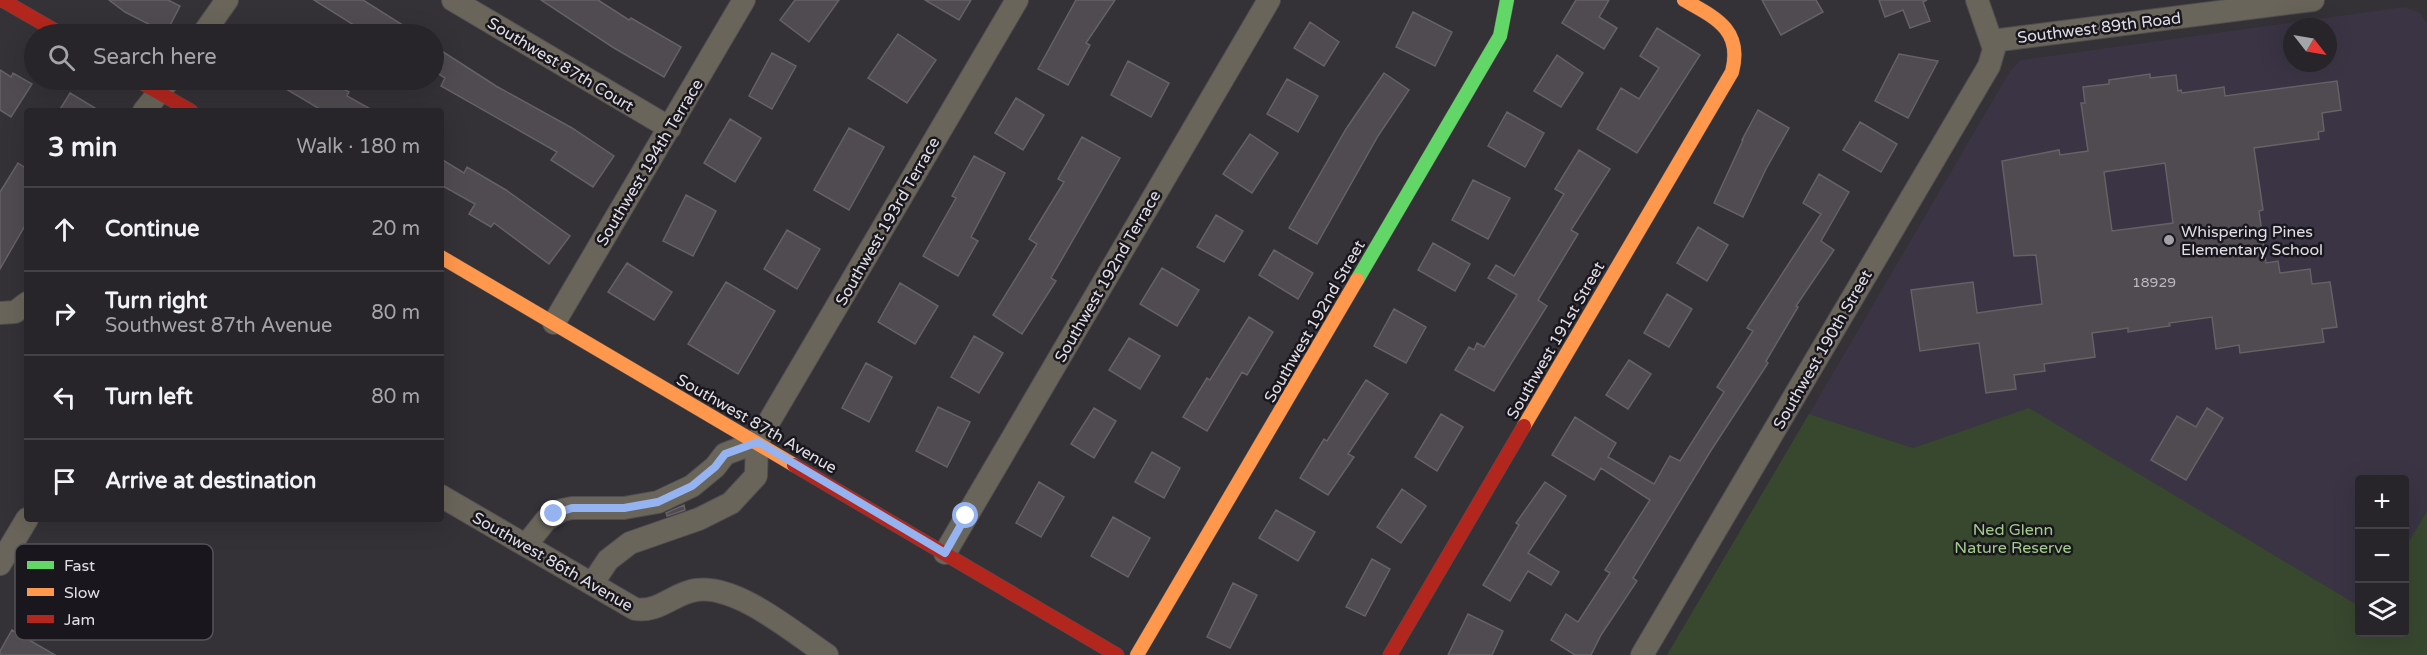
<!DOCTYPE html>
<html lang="en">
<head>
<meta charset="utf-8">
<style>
	body { margin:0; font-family:"Varela Round",sans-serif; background:#333135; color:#f1f3f6 }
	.controls { position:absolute; right:18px; bottom:18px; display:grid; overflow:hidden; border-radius:6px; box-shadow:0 6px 24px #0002 }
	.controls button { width:54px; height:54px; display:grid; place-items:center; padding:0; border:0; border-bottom:2px solid #434246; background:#272529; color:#f1f3f6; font:30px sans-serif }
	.compass { position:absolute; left:2283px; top:18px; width:54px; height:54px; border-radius:50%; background:#272529; box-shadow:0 6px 24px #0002; rotate:121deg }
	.stop { position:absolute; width:18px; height:18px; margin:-14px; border:4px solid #95b2f1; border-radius:50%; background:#fff }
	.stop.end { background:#95b2f1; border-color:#fff; box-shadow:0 2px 6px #0008 }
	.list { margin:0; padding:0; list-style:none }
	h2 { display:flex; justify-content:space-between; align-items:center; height:78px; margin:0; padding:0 24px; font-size:26px }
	h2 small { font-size:20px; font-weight:400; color:#a4a5a8 }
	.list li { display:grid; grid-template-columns:39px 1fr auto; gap:18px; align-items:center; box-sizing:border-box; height:84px; padding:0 24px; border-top:2px solid #434246 }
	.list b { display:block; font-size:22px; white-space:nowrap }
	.list p { margin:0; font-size:20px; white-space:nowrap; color:#a4a5a8 }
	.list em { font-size:20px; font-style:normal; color:#a4a5a8 }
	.icon { flex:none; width:33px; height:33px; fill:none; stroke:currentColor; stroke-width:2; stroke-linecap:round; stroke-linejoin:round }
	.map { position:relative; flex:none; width:2427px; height:655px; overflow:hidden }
	.search { position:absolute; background:#272529; box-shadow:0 6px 24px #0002; left:24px; top:24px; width:420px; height:66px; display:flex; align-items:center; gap:15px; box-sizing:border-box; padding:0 21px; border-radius:33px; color:#a4a5a8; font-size:22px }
	.panel { position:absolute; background:#272529; box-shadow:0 6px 24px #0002; left:24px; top:108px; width:420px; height:414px; border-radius:6px }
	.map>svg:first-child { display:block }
</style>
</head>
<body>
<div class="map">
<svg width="2427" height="655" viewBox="0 0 2427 655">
	<rect width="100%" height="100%" fill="#343137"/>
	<path fill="#3a3444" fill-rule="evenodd" d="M2404 7 2419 12 2427 23V511L2405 548 2404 480H2360L2359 606 2029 409 1913 448 1809 414 2010 71 2021 60ZM2292 27H2328V63H2292Z"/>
	<path fill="#38482f" d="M2029 408 2359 606 2360 632H2404L2405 548 2427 511V655H1667L1809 414 1913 448Z"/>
	<path fill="#4f4b50" stroke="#656165" stroke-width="1.5" fill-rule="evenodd" d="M109 0H168L180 6 166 33 125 12Z
		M314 0H363L417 34H368Z
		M541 0H598L629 20 631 18 681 47 664 77 614 48Z
		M795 0H839L809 42 780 20Z
		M925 0H971L959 20Z
		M1076 0H1115L1086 43 1090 45 1068 85 1038 69Z
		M1576 0H1609L1599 17 1617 28 1604 49 1562 23Z
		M1762 0H1816L1823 12 1781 35Z
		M1879 0H1927L1923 2 1930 21 1910 28 1903 10 1885 17Z
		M1413 12 1452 32 1435 66 1396 47Z
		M1310 22 1339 42 1324 66 1294 48Z
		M1657 28 1700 55 1637 153 1597 129 1621 88 1639 99 1659 68 1640 56Z
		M898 34 936 60 907 103 868 78Z
		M434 46 496 86 572 128 614 156 593 187 551 160 557 152 441 86 445 78 434 71Z
		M772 53 796 66 772 109 749 96Z
		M1899 54 1938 61 1908 118 1875 101Z
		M1557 55 1583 73 1561 107 1534 91Z
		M1128 61 1169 83 1151 117 1111 95Z
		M0 70 11 77 13 73 32 84 11 117 0 110Z
		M1384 73 1409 90 1378 136 1317 244 1289 228 1346 129Z
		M2150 74V78L2176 75 2178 91 2181 90 2182 93 2224 87 2225 96 2337 81 2341 110 2322 113 2324 131 2318 132 2319 139 2254 148 2263 210 2259 211 2266 263 2278 261 2280 273 2310 269 2312 284 2330 282 2337 327 2322 329 2324 342 2240 353 2239 345 2216 349 2212 317 2169 323 2170 326 2128 332V328L2092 333 2095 357 2044 364 2045 371 2014 375 2016 389 1986 393 1979 343 1920 351 1911 290 1973 282 1977 313 2042 304 2036 255 2014 256 2002 161 2059 150 2060 155 2088 151 2081 103H2085L2083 87 2109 84V80ZM2165 163 2173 223 2112 231 2104 172Z
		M1287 79 1318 96 1298 132 1267 114Z
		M271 80H328L349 92 347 96 374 111H323Z
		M70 93 100 111H59Z
		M1016 98 1044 115 1023 150 995 133Z
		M1758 110 1789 128 1766 169 1743 217 1714 203 1743 140H1742Z
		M1507 112 1544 133 1525 167 1488 146Z
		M730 119 761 138 735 182 704 163Z
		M1860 122 1897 144 1881 172 1843 150Z
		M849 128 884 147 849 210 814 190Z
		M1250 134 1278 153 1252 193 1223 174Z
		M1082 137 1120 158 1051 278 1056 281 1022 334 993 315 1037 244 1029 239 1064 182 1058 179Z
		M1579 150 1610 169 1571 230 1578 234 1538 300 1547 306 1494 391 1455 370 1469 347 1474 350 1477 343 1484 347 1517 295 1488 278 1496 265 1514 276 1564 194 1555 189Z
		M974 156 1005 173 971 237 978 241 958 276 923 256 956 198 952 196Z
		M441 159 464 173 467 167 506 190 570 236 549 264 494 223 491 227 469 214 475 204 441 185Z
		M18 163 27 169V222L0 269V192Z
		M1819 174 1849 192 1821 241 1834 250 1796 306 1798 307 1766 361 1768 363 1710 452 1633 578 1637 581 1601 635 1591 655H1575L1551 640 1566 614 1578 622 1610 573 1605 570 1650 500 1601 468 1594 480 1552 455 1575 417 1616 443 1608 457 1654 484 1670 456 1680 461 1724 392 1717 387 1753 331 1747 328 1821 214 1803 203Z
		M1473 180 1510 198 1488 239 1452 220Z
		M686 195 716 211 693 256 663 241Z
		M1216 215 1243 231 1224 262 1197 247Z
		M1698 227 1728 245 1707 281 1677 263Z
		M787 230 820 249 797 289 764 269Z
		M1433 243 1470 264 1455 291 1418 270Z
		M1274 250 1313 273 1298 299 1259 275Z
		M627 263 672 292 654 320 608 292Z
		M1162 268 1199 290 1177 326 1140 304Z
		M726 282 775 311 738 374 688 344Z
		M900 283 938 306 915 344 878 322Z
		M1667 294 1692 309 1669 347 1644 333Z
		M1394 309 1426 327 1406 363 1374 346Z
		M1249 317 1273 332 1247 375 1242 372 1207 431 1183 417 1207 378 1210 380Z
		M974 336 1003 353 979 393 951 377Z
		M1129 338 1160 356 1140 389 1109 370Z
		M1629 360 1651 374 1628 409 1606 395Z
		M866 363 892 377 869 422 842 408Z
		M1366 380 1388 394 1348 454 1354 457 1328 495 1300 478 1324 439 1327 441Z
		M938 407 970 422 947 467 916 451Z
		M1094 408 1116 421 1094 458 1071 444Z
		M2207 408 2223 418 2186 480 2151 460 2177 416 2196 427Z
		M1441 414 1463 427 1437 471 1415 457Z
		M1152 452 1180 468 1164 498 1135 482Z
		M1039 482 1064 497 1041 537 1016 523Z
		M1545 482 1566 496 1528 553 1559 572 1551 585 1528 571 1510 601 1483 585 1519 525 1516 523Z
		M1402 489 1426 506 1401 543 1377 527Z
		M684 505 685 510 667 516 666 513Z
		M1276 510 1315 532 1298 561 1259 538Z
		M1113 517 1150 538 1128 577 1091 556Z
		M1372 559 1390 569 1365 616 1346 607Z
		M1233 583 1257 595 1230 648 1207 637Z
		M1468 614 1503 631 1492 655H1448Z
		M12 630 55 655H0V651Z"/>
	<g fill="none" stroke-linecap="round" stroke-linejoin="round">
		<defs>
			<path id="street" d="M453 0 670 128
				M203 34 227 0
				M1992 41 2313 0
				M144 111 169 80
				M0 313 15 312 27 303
				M554 323 744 0
				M441 496 635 609C659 613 674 593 696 590 737 584 794 633 827 655
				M526 545 546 520 562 510 572 508H624L658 502 692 486 715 467 725 454 757 442
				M945 553 1269 0
				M0 564 27 519
				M592 584 608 560 630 543 699 519 731 503 756 476 757 442 1017 0
				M1642 655 1989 66 1994 49 1977 0"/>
			<path id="fast" d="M1357 280 1500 36 1507 0"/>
			<path id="slow" d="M441 257 794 465
				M1524 426 1732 72C1743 30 1716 18 1684 0
				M1137 655 1357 280"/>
			<path id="jam" d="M2 0 61 34
				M137 80 191 111
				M794 465 1117 655
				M1390 655 1524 426"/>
		</defs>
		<use href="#street" stroke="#504e52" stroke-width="24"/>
		<use href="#fast" stroke="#504e52" stroke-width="15"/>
		<use href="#slow" stroke="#504e52" stroke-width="15"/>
		<use href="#jam" stroke="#504e52" stroke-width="15"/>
		<use href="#street" stroke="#6a655a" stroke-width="22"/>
		<use href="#fast" stroke="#63d668" stroke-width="14"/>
		<use href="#slow" stroke="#ff974d" stroke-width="14"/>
		<use href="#jam" stroke="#b3261e" stroke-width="14"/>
	</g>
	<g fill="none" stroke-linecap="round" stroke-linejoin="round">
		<path stroke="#95b2f1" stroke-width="8" d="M554 514 572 508H624L658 502 692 486 715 467 725 454 758 442 945 553 966 516"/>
	</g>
	<circle fill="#a4a1a9" stroke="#19171d" stroke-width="2" cx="2169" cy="240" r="6"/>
	<g text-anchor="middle" stroke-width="5" stroke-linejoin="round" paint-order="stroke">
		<g font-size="14" fill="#bcb9c0">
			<text x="2154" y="287">18929</text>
		</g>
		<g font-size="16" fill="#e1dee6" stroke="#19171d">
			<text transform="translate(2099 27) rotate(-7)" y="6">Southwest 89th Road</text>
			<text transform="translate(561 64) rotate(31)" y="6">Southwest 87th Court</text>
			<text transform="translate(649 162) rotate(-59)" y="6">Southwest 194th Terrace</text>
			<text transform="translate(887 221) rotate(-60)" y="6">Southwest 193rd Terrace</text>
			<text transform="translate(1107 276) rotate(-60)" y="6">Southwest 192nd Terrace</text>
			<text transform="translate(1314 321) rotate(-60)" y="6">Southwest 192nd Street</text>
			<text transform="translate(1555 340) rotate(-60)" y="6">Southwest 191st Street</text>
			<text transform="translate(1822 349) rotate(-60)" y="6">Southwest 190th Street</text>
			<text transform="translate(757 423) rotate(30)" y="6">Southwest 87th Avenue</text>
			<text transform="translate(553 561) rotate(30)" y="6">Southwest 86th Avenue</text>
		</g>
		<g font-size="16" fill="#e1dee6" stroke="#19171d" text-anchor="start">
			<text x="2181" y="237">Whispering Pines<tspan x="2181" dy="18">Elementary School</tspan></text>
		</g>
		<g font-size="16" fill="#a2cd89" stroke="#19171d">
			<text x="2013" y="535">Ned Glenn<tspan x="2013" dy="18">Nature Reserve</tspan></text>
		</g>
	</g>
	<rect x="15" y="544" width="198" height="96" rx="9" fill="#19171d" stroke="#555359" stroke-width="1.5"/>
	<rect x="27" y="561" width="27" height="8" fill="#63d668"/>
	<rect x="27" y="588" width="27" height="8" fill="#ff974d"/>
	<rect x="27" y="615" width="27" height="8" fill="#b3261e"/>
	<g font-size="16" fill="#e1dee6">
		<text x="64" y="571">Fast</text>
		<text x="64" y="598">Slow</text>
		<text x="64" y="625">Jam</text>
	</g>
</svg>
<div class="controls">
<button>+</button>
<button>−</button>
<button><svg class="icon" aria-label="layers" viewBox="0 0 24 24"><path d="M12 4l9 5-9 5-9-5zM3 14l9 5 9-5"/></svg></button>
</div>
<svg class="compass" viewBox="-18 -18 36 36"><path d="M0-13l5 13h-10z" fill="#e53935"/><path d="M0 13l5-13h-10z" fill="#a4a5a8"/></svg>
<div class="stop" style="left:966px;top:516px"></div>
<div class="stop end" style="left:554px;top:514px"></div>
<div class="search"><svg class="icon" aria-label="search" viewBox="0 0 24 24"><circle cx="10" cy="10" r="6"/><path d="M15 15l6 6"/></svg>Search here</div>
<section class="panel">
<h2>3 min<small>Walk · 180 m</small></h2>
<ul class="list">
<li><svg class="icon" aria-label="ahead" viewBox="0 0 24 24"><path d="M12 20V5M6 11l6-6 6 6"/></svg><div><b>Continue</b></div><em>20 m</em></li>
<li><svg class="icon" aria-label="right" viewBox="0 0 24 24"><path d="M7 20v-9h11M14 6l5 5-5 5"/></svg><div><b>Turn right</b><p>Southwest 87th Avenue</p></div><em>80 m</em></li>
<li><svg class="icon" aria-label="left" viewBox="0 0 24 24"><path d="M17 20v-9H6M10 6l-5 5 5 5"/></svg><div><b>Turn left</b></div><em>80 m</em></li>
<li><svg class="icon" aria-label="arrive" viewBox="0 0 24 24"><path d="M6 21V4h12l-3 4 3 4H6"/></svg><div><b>Arrive at destination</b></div></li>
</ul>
</section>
</div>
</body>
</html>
